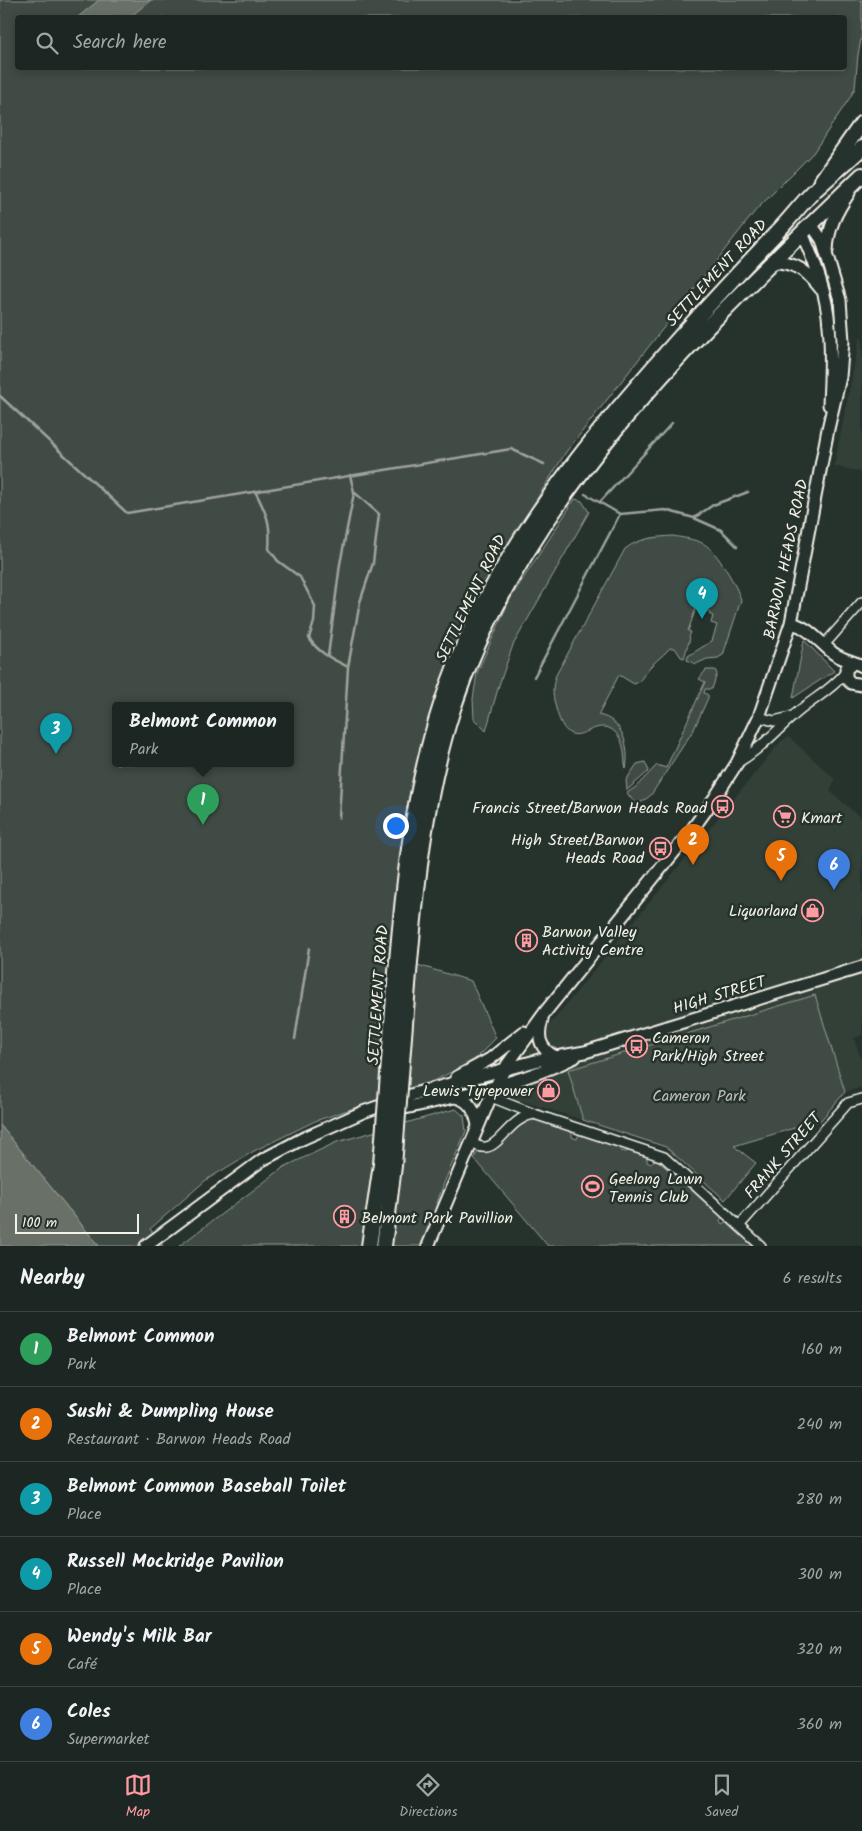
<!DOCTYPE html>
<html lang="en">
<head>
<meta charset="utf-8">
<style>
	body { margin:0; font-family:Kalam,sans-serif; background:#29322f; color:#f1f3f6 }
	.scale { position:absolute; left:15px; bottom:12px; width:124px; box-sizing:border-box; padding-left:5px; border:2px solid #f4f1e8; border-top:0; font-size:14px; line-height:18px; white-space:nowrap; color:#f4f1e8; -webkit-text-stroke:4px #26332d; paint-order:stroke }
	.you { position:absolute; left:395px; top:825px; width:18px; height:18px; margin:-12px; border:4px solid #fff; border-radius:50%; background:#1a73e8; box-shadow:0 0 0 8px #1a73e833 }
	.badge { display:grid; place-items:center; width:32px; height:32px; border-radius:50%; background:#ff9aa2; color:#fff; font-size:16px; font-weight:700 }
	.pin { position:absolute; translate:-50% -41px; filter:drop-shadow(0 1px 2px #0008) }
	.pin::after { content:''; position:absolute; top:26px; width:18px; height:15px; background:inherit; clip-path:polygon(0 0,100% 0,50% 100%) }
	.popup { position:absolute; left:112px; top:702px; width:182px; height:65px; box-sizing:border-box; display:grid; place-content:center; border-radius:5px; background:#1c2622; filter:drop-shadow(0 1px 4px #0005); font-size:16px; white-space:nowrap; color:#a0a5a5 }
	.popup b { font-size:19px; color:#f1f3f6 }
	.popup::after { content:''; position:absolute; left:50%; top:100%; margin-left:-10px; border:10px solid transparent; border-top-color:#1c2622 }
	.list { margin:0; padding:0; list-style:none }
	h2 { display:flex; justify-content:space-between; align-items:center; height:65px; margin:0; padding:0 20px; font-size:21px }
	h2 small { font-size:16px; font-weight:400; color:#a0a5a5 }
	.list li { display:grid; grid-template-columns:32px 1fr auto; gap:15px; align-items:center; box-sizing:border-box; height:75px; padding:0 20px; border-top:1px solid #3a4340 }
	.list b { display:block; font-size:19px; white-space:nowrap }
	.list p { margin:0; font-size:16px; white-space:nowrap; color:#a0a5a5 }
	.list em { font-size:16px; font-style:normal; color:#a0a5a5 }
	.icon { flex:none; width:28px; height:28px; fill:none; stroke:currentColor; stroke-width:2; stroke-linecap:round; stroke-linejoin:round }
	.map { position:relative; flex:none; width:862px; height:1246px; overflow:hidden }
	.search { position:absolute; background:#1c2622; box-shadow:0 2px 8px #0003; left:15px; right:15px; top:15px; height:55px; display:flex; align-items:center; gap:12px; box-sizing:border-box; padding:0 18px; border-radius:5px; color:#a0a5a5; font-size:19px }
	.sheet { height:515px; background:#1c2622 }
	nav { display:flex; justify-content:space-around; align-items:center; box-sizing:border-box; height:70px; border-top:1px solid #3a4340; background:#1c2622; font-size:14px; color:#a0a5a5 }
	nav a { display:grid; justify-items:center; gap:2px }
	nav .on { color:#ff9aa2 }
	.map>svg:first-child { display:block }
</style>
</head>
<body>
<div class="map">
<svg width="862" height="1246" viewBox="0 0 862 1246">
	<rect width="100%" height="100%" fill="#26332d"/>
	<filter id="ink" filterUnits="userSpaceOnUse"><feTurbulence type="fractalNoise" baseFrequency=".02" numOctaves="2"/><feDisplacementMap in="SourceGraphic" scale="10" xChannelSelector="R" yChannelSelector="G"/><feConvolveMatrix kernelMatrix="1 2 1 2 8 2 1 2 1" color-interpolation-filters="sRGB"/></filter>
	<g filter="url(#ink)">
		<path fill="#333f39" d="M860 337H862V472L834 466Z
			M789 737 835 779 830 791 862 819V967L859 968 862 978V1035L854 1038 862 1063V1087L845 1092 814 995 569 1070 583 1120 509 1097 503 1082 781 741Z"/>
		<path fill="#414b45" stroke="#9a9e96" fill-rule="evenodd" d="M0 0H862V34L858 55 855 88 851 96 813 153 756 210 566 452 474 600 431 709 407 806 391 957 471 981 496 1038 472 1062 429 1083 315 1121 254 1151 206 1180 150 1229 163 1246H99L0 1125ZM18 18H844V68H18ZM116 706H290V764H116Z
			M575 499 582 501 589 512 513 645 499 685 486 731 474 719 473 699 477 673 510 599Z
			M673 536C683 538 695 539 704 544 717 551 737 586 741 600L723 655 718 658 707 659 696 664 687 660 688 656 712 641 717 625 711 623 713 616 709 614 710 612 696 608 688 631 691 632 689 637 690 638 684 658 681 657 675 648H670C662 657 652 663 645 673 641 679 640 682 634 684L619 675 598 715C623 719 630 747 626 769 623 756 626 742 615 732 593 712 572 761 557 712 553 698 551 689 556 675L625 549C639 538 656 537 673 536Z
			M804 640 834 671 793 698Z
			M706 670H715L717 674 712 689H705L704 693 708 695V698L694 729 651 795 642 802H634L627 793 636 787 657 765 666 768 705 682 699 679Z
			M645 762 649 771 627 790 626 780 637 764Z
			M815 995 845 1092 821 1120 734 1146 756 1163 725 1200 666 1147 583 1120 568 1070Z
			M456 1109 464 1116 466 1131 444 1183 422 1246H179L284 1167 337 1142Z
			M531 1120H538L572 1131V1137L577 1139 579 1134 619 1147 621 1151 626 1152 630 1150 645 1155 647 1157V1162L651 1164 654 1160H657L722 1216 720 1221 722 1224 727 1221 755 1246H548L474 1158 477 1153C483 1151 488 1153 493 1150 508 1141 512 1123 531 1120Z"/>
		<path fill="#676f68" stroke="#9fa39b" d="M99 0H151L130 17H78Z
			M0 1125 99 1246H0Z"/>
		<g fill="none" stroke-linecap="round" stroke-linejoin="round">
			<path stroke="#9fa39b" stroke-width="2.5" d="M0 396 127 513 511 449 544 464
				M255 491C267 515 271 522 269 549L278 561 300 577 315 606 314 622 309 638C318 653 333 659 348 667
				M600 502 672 423
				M620 514 665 510 694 518 721 530 737 546
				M694 518 713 505 748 492
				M328 656 340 564 354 493
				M534 677 620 514 585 494
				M339 818 348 667 360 602 373 563 379 514 354 492 350 475
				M295 1039 309 948"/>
			<defs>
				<path id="minor" d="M824 645 862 602
					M759 717 774 721 791 717
					M737 763C759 750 772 735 791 718 808 701 829 693 845 673
					M491 1097 534 1114 664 1157 761 1246
					M471 1143C476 1145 481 1148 486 1147 500 1146 510 1118 534 1114
					M739 1226 848 1103 862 1099"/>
				<path id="tertiary" d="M802 233C815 263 827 294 829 326 832 352 830 379 829 405
					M827 251C828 228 836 212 849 193
					M773 262C795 262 807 271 821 289
					M791 623C809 627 819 642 833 653 842 660 853 661 862 666
					M853 663 846 669V678L851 683 862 685
					M542 1020C537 1036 539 1048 554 1056
					M457 1077 490 1059 524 1032
					M455 1097C470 1100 475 1111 478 1125
					M392 1111C453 1097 518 1085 575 1057
					M146 1246 262 1160 302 1139 363 1112 417 1093 539 1060 585 1052 862 967
					M428 1246 493 1091 507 1065 546 1011 691 831 714 799 737 763 759 717 791 623 828 429 840 377 843 341 840 300 822 240 811 224"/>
				<path id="primary" d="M822 180 862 123"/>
				<path id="trunk" d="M395 984C403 889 411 796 441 705 487 563 576 455 673 345 708 305 744 267 781 228 792 216 802 203 814 191 830 176 846 163 862 148
					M408 985C416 891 424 799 453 709 523 494 704 328 862 175"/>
			</defs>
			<use href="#minor" stroke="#f4f1e8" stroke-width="12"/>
			<use href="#tertiary" stroke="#f4f1e8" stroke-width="15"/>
			<use href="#primary" stroke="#f4f1e8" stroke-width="18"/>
			<use href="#trunk" stroke="#f4f1e8" stroke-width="18"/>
			<use href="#minor" stroke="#26332d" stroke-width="9"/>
			<use href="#tertiary" stroke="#26332d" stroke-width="11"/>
			<use href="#primary" stroke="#26332d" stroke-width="14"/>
			<use href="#trunk" stroke="#26332d" stroke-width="14"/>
			<defs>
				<path id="trunk-bridge" d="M369 1246 381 1164 395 984
					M384 1246 394 1166 408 985"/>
			</defs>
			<use href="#trunk-bridge" stroke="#f4f1e8" stroke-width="18" stroke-linecap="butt"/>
			<use href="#trunk-bridge" stroke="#26332d" stroke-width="14"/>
		</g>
	</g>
	<defs>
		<symbol id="bus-ring" viewBox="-11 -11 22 22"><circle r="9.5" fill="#26332d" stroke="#ff9aa2" stroke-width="1.5"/><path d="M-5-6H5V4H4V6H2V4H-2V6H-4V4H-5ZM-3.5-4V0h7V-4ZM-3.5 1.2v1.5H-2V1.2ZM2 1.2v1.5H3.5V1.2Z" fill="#ff9aa2"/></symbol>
		<symbol id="supermarket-ring" viewBox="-11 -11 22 22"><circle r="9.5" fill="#26332d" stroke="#ff9aa2" stroke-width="1.5"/><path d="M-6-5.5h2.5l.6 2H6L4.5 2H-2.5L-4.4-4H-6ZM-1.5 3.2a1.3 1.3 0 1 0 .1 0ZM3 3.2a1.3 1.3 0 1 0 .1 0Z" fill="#ff9aa2"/></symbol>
		<symbol id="shop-ring" viewBox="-11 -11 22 22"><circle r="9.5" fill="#26332d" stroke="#ff9aa2" stroke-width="1.5"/><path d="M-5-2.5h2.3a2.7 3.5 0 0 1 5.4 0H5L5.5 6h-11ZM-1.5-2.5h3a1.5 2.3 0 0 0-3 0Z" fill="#ff9aa2"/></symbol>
		<symbol id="building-ring" viewBox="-11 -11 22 22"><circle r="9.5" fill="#26332d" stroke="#ff9aa2" stroke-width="1.5"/><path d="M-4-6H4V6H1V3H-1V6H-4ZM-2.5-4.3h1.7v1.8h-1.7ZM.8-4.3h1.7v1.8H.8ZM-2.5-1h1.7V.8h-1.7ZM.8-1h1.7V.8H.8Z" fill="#ff9aa2"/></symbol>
		<symbol id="stadium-ring" viewBox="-11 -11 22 22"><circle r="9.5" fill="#26332d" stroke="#ff9aa2" stroke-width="1.5"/><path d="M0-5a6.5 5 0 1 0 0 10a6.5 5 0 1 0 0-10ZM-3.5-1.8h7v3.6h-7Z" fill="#ff9aa2"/></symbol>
	</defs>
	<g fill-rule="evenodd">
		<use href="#bus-ring" x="710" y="794" width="25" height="25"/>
		<use href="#supermarket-ring" x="772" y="804" width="25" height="25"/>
		<use href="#bus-ring" x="648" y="836" width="25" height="25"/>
		<use href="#shop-ring" x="800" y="898" width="25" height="25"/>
		<use href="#building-ring" x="514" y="928" width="25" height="25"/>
		<use href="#bus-ring" x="624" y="1034" width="25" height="25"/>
		<use href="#shop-ring" x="536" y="1078" width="25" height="25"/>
		<use href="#stadium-ring" x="580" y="1174" width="25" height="25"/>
		<use href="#building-ring" x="332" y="1204" width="25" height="25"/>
	</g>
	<g text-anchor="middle" stroke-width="5" stroke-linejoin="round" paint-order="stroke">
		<g font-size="16" fill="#f4f1e8" stroke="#26332d">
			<text transform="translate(716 272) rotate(-47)" y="6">SETTLEMENT ROAD</text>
			<text transform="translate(785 559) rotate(-78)" y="6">BARWON HEADS ROAD</text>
			<text transform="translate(470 598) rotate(-64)" y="6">SETTLEMENT ROAD</text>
			<text transform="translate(719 994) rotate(-17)" y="6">HIGH STREET</text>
			<text transform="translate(377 995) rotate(-86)" y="6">SETTLEMENT ROAD</text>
			<text transform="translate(782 1155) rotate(-49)" y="6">FRANK STREET</text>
		</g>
		<g font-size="16" fill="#f4f1e8" stroke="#26332d" text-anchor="start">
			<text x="707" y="813" text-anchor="end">Francis Street/Barwon Heads Road</text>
			<text x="801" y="823">Kmart</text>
			<text x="644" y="845" text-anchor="end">High Street/Barwon<tspan x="644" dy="18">Heads Road</tspan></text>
			<text x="797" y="916" text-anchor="end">Liquorland</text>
			<text x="542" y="937">Barwon Valley<tspan x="542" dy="18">Activity Centre</tspan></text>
			<text x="652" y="1043">Cameron<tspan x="652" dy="18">Park/High Street</tspan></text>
			<text x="533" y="1096" text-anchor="end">Lewis Tyrepower</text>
			<text x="609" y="1184">Geelong Lawn<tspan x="609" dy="18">Tennis Club</tspan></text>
			<text x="361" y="1223">Belmont Park Pavillion</text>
		</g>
		<g font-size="16" fill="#bebfb7" stroke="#26332d">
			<text x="699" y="1101">Cameron Park</text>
		</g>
	</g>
</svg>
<div class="scale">100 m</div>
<div class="you"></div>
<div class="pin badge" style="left:203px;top:825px;background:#2e9e5b">1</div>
<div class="popup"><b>Belmont Common</b>Park</div>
<div class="pin badge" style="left:693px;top:865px;background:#e8710a">2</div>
<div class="pin badge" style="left:56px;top:754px;background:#0f9aa8">3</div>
<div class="pin badge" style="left:702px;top:619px;background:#0f9aa8">4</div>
<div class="pin badge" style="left:781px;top:881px;background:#e8710a">5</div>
<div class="pin badge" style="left:834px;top:890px;background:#3f7fe0">6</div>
<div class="search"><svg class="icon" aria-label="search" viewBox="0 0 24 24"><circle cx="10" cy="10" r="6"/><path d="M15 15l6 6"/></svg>Search here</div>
</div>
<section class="sheet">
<h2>Nearby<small>6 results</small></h2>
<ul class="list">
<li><span class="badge" style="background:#2e9e5b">1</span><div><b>Belmont Common</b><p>Park</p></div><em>160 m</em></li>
<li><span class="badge" style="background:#e8710a">2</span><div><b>Sushi &amp; Dumpling House</b><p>Restaurant · Barwon Heads Road</p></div><em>240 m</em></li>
<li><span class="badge" style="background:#0f9aa8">3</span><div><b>Belmont Common Baseball Toilet</b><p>Place</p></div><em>280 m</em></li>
<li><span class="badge" style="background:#0f9aa8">4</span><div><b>Russell Mockridge Pavilion</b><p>Place</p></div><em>300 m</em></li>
<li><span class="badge" style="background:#e8710a">5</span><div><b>Wendy's Milk Bar</b><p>Café</p></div><em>320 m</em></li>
<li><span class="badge" style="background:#3f7fe0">6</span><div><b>Coles</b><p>Supermarket</p></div><em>360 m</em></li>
</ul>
</section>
<nav>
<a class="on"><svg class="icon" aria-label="map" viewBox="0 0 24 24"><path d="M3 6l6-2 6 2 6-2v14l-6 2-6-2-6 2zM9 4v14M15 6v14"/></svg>Map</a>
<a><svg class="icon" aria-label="directions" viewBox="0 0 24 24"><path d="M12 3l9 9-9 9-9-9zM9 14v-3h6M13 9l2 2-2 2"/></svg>Directions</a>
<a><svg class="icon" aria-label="saved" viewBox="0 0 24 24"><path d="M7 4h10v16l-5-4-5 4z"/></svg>Saved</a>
</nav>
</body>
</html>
